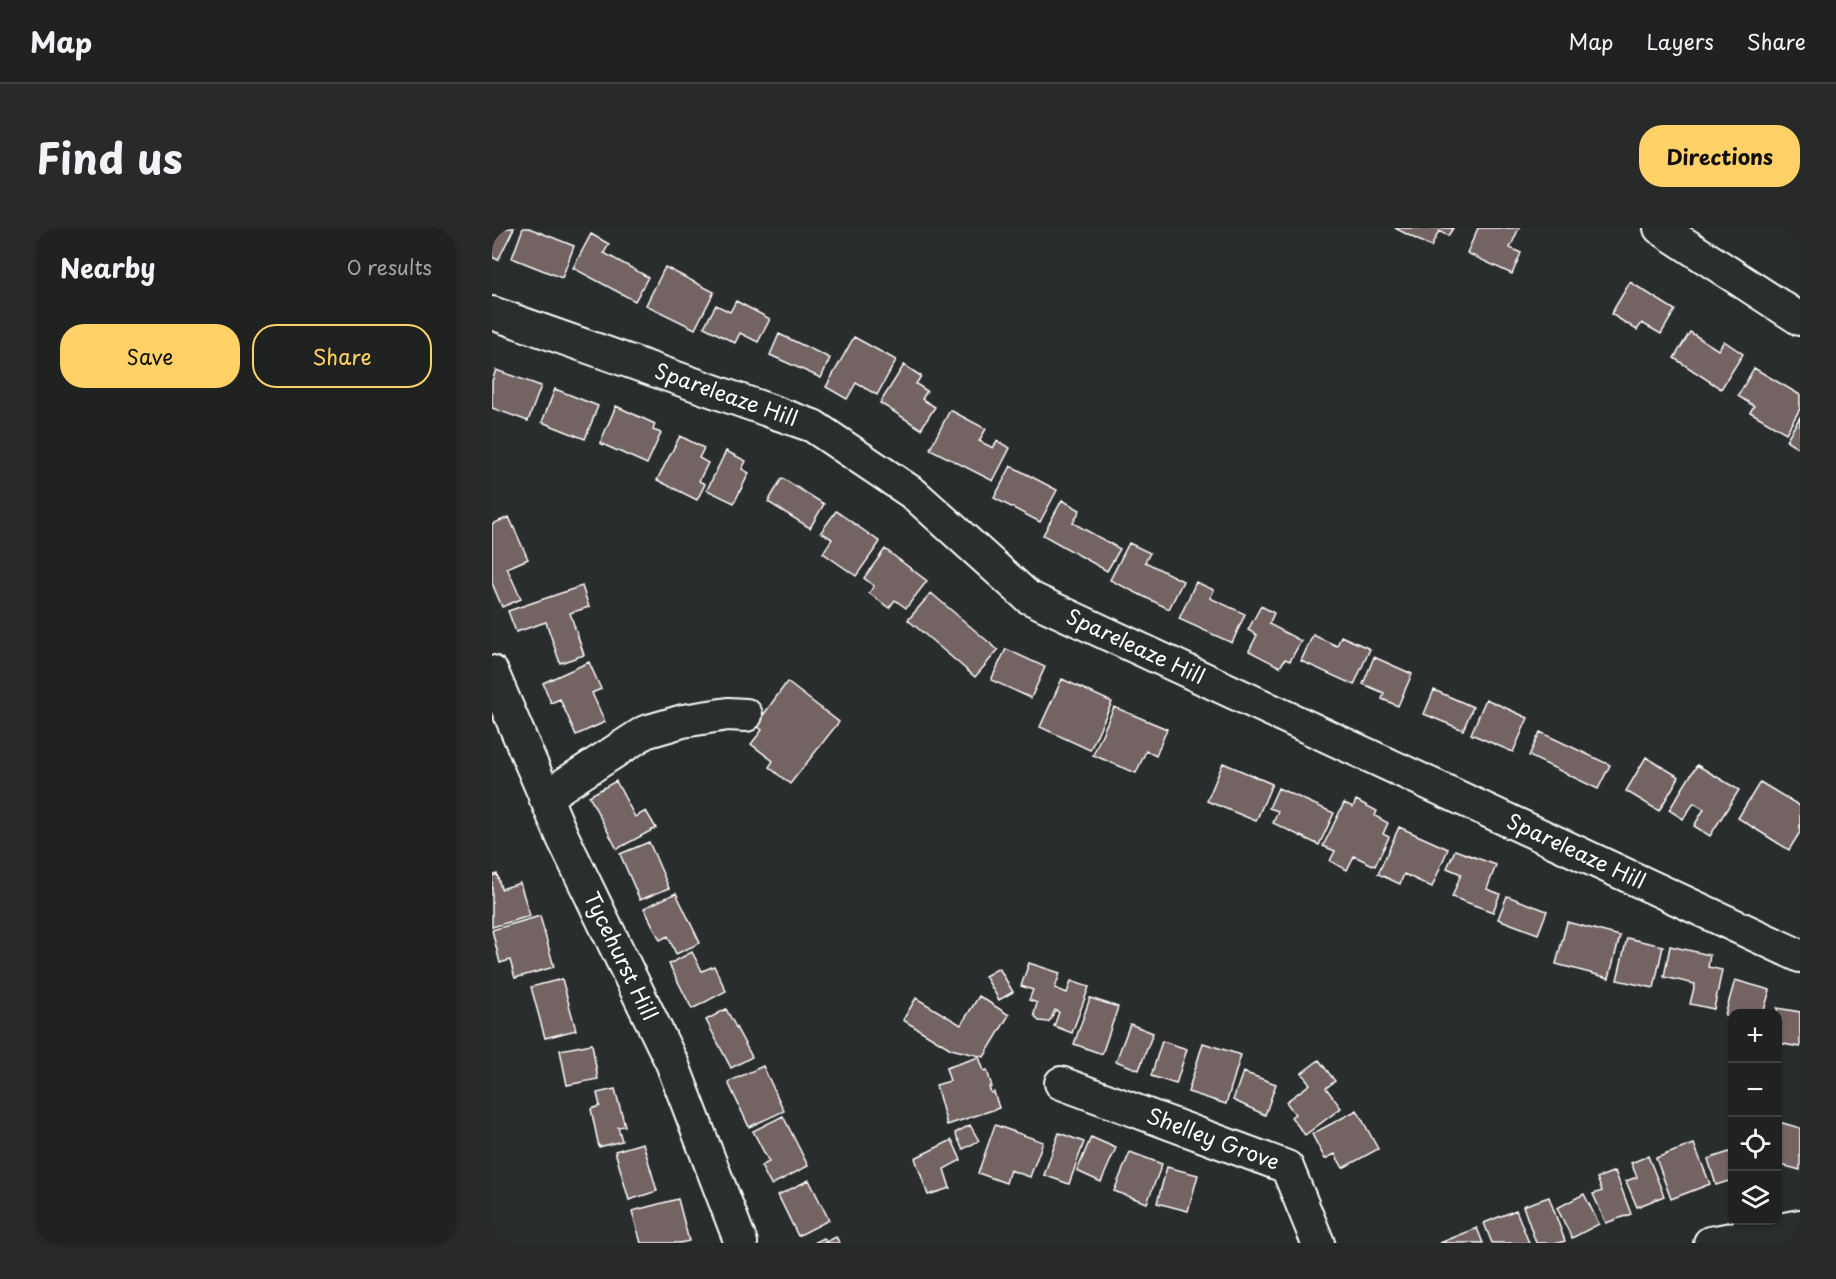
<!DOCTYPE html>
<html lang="en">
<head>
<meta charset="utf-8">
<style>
	body { margin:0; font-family:"Playpen Sans",sans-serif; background:#282a2a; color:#f1f3f6 }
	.controls { position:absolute; right:18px; bottom:18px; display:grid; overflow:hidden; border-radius:12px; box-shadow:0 2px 4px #0004 }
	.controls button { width:54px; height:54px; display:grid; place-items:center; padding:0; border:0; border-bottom:2px solid #3d3f40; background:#202222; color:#f1f3f6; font:30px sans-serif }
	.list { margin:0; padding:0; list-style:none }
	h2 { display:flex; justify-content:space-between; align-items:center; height:78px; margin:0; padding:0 24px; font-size:26px }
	h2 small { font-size:20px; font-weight:400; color:#a2a4a5 }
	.actions { display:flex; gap:12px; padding:18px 24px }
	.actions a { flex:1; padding:14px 0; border:2px solid #ffd166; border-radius:24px; text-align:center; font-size:21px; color:#ffd166 }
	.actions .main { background:#ffd166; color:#111 }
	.icon { flex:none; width:33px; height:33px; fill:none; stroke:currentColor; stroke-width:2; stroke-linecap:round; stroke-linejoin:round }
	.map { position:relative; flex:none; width:1308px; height:1015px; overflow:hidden; border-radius:24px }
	header { display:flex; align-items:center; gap:36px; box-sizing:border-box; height:84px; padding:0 30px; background:#202222; border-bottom:2px solid #3d3f40 }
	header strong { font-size:28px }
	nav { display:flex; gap:33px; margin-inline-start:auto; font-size:21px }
	.intro { display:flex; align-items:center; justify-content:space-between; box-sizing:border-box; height:144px; padding:0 36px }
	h1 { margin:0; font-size:42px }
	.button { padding:15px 27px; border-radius:24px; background:#ffd166; color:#111; font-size:21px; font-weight:700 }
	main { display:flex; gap:36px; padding:0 36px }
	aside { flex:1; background:#202222; border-radius:24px; box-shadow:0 2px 4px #0004 }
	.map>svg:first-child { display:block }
</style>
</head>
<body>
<header>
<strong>Map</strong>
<nav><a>Map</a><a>Layers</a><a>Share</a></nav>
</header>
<div class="intro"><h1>Find us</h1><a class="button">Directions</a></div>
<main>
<aside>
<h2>Nearby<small>0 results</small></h2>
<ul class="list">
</ul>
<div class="actions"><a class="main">Save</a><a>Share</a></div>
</aside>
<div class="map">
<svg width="1308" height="1015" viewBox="0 0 1308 1015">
	<rect width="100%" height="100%" fill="#2a2d2e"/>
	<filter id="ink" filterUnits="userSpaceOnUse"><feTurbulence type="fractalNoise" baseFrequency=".0167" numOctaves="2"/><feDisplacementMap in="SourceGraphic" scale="12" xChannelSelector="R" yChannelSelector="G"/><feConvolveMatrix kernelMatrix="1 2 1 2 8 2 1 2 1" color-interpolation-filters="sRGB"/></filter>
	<g filter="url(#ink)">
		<path fill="#736462" stroke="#fff" stroke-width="1.5" d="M0 0H22L6 32 0 29Z
			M31 0H37L82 18 70 50 20 30Z
			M903 0H961L956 8 947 3 939 19Z
			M986 0H1027L1018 20 1029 25 1020 46 975 25Z
			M99 6 117 16 112 25 156 49 143 73 81 40Z
			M173 39 222 64 203 101 154 77Z
			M1138 54 1183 82 1169 106 1150 95 1145 102 1119 86Z
			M244 73 278 91 266 114 248 105 243 115 212 99 224 77 238 84Z
			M1198 104 1226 122 1232 113 1251 126 1229 161 1182 130Z
			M287 106 338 130 329 150 278 127Z
			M362 109 404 132 385 167 364 155 355 171 334 159Z
			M412 137 429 148 424 156 435 163 430 171 443 179 429 201 388 175Z
			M1262 140 1308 167V181L1294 205 1258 184 1262 178 1246 168Z
			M4 142 49 158 36 193 0 180V153Z
			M63 161 106 178 93 211 50 194Z
			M124 178 163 196 161 202 169 205 155 236 108 215Z
			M458 182 494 201 487 213 501 220 505 213 518 220 501 253 438 221Z
			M1308 189V221L1294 212Z
			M188 208 212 220 207 230 216 235 207 253 213 256 205 272 165 252Z
			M234 223 254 233 250 241 257 245 242 275 215 262Z
			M519 238 565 262 548 294 502 270Z
			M290 250 332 276 318 300 276 274Z
			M570 272 588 282 581 295 628 321 615 343 551 307Z
			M344 283 388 314 364 348 331 325 340 311 329 304Z
			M17 289 36 331 15 340 29 371 10 379 0 355V296Z
			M637 315 658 325 653 334 691 353 677 381 618 352Z
			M393 321 435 353 414 380 403 372 397 380 377 365 382 358 372 350Z
			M704 354 722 362 718 370 753 386 740 415 687 391Z
			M90 358 97 379 78 385 92 427 68 435 54 394 24 404 16 383Z
			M439 365 506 422 483 449 416 392Z
			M769 378 782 385 777 396 809 413 798 433 793 431 788 439 757 423 765 407 756 402Z
			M821 407 845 418 849 408 878 421 862 457 809 433Z
			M514 421 553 439 539 470 499 452Z
			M882 429 920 446 906 478 890 471 892 465 871 456Z
			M97 434 109 461 100 465 113 494 84 507 68 471 59 475 51 455Z
			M570 451 620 474 598 522 548 499Z
			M295 454 347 494 298 556 277 539 281 533 259 516 270 502 264 497Z
			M942 462 981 479 971 502 932 486Z
			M994 471 1036 490 1021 524 979 506Z
			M622 479 675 501 664 528 654 523 644 545 601 527Z
			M1048 504 1118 537 1106 561 1037 528Z
			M1154 529 1187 549 1167 583 1134 563Z
			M731 535 780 556 764 593 715 573Z
			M1205 537 1247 562 1218 608 1202 598 1212 581 1202 575 1191 591 1177 582Z
			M124 553 143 589 154 583 164 600 125 621 97 568Z
			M1268 554 1308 578V604L1297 622 1246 590Z
			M786 560 842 585 827 617 781 595 786 583 777 580Z
			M864 572 885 583 883 588 896 595 891 606 897 609 883 638 862 628 855 642 838 633 843 623 831 618 852 575 861 579Z
			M907 599 956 621 940 659 912 646 908 656 886 646Z
			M157 614 177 660 148 672 128 626Z
			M963 622 1004 637 995 661 1008 666 1001 684 960 669 969 646 955 640Z
			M5 646 9 661 28 655 38 688 0 699V648Z
			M184 665 208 715 184 726 176 708 168 712 152 680Z
			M1015 668 1055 683 1046 706 1006 691Z
			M48 688 62 739 23 750 18 732 8 735 0 702Z
			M1075 694 1128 708 1117 750 1064 736Z
			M1135 710 1171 718 1162 760 1125 752Z
			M1178 718 1218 727 1216 739 1230 742 1222 781 1198 776 1203 756 1172 749Z
			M200 724 210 743 222 738 234 763 200 781 177 736Z
			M537 735 568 745 563 760 575 765 579 753 597 759 580 805 562 798 567 784 563 782 559 791 556 794 547 793 544 790 542 786 545 775 537 772 541 762 529 758Z
			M507 740 521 764 507 772 493 748Z
			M70 751 84 802 53 810 39 759Z
			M1243 752 1278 762 1271 786H1240V789L1233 787Z
			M487 768 517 787 492 829 459 821 411 792 424 770 469 797Z
			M598 770 626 779 610 826 582 816Z
			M1285 780 1308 784V819L1286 815Z
			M234 781 260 829 239 840 214 792Z
			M638 796 661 805 647 842 624 833Z
			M670 813 695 821 684 856 659 848Z
			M711 815 749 827 734 876 696 864Z
			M100 816 106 851 75 857 68 822Z
			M487 829 492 843 495 842 500 859H497L499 865 502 864 507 880 455 897 444 857 458 853 454 840Z
			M827 832 843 853 834 860 849 880 813 907 799 889 803 886 794 874 818 856 810 845Z
			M271 838 292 883 257 899 236 854Z
			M751 844 784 856 773 887 741 872Z
			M123 861 133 898 126 899 130 913 107 919 99 881 108 878 105 865Z
			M865 882 886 921 851 940 843 926 833 931 820 906Z
			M291 888 316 938 279 957 269 938 277 934 261 903Z
			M1287 894 1308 900V942L1286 936Z
			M478 897 487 913 471 921 463 905Z
			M503 897 551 914 538 949 518 942 514 955 486 945Z
			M567 905 592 914 577 956 552 947Z
			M599 909 624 920 609 954 585 943Z
			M460 912 469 932 452 941 458 960 436 967 423 930Z
			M151 915 165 963 137 972 123 923Z
			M1202 916 1218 956 1179 971 1164 930Z
			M1240 923V952L1224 957 1216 931Z
			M638 924 670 936 655 975 622 963Z
			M1156 928 1172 968 1145 979 1134 953 1145 949 1139 935Z
			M675 939 706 947 696 983 665 975Z
			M1123 943 1139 986 1114 995 1101 966 1110 963 1105 950Z
			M317 952 337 992 306 1008 286 967Z
			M1092 966 1107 996 1080 1010 1065 980Z
			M1057 969 1073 1013 1067 1015H1044L1031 978Z
			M186 971 197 1013 188 1015H149L140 983Z
			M1024 982 1037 1015H1000L992 995Z
			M985 1000 991 1015H948Z
			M344 1009 348 1015H322L332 1010 334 1014Z"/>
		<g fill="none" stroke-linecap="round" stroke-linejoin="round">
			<defs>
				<g id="minor">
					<path d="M1168 0 1308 91"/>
					<path id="s1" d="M0 85 321 198 422 266 536 369 1308 728"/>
					<path id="s2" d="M0 444 71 610 180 835 249 1015"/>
					<path d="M53 569 153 504 191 493 236 486 254 487"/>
					<path id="s3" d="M569 855 795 939 826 1015"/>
					<path d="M1218 1015 1308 998"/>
				</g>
			</defs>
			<use href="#minor" stroke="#fff" stroke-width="36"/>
			<use href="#minor" stroke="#2a2d2e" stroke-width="32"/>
		</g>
	</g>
	<g text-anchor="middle" stroke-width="4.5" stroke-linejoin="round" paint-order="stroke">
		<g font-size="21" fill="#fff" stroke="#2a2d2e">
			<text dy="7" stroke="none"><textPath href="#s1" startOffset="248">Spareleaze Hill</textPath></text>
			<text dy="7" stroke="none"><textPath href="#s1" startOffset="734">Spareleaze Hill</textPath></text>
			<text dy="7" stroke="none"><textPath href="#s1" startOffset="1220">Spareleaze Hill</textPath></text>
			<text dy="7" stroke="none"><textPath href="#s2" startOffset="312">Tycehurst Hill</textPath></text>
			<text dy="7" stroke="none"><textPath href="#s3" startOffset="162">Shelley Grove</textPath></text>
		</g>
	</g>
</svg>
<div class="controls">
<button>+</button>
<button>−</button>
<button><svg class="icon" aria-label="locate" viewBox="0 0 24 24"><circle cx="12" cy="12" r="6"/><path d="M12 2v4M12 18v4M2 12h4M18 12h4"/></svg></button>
<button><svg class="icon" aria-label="layers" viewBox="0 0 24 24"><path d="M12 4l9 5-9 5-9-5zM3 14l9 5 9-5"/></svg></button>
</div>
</div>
</main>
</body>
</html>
